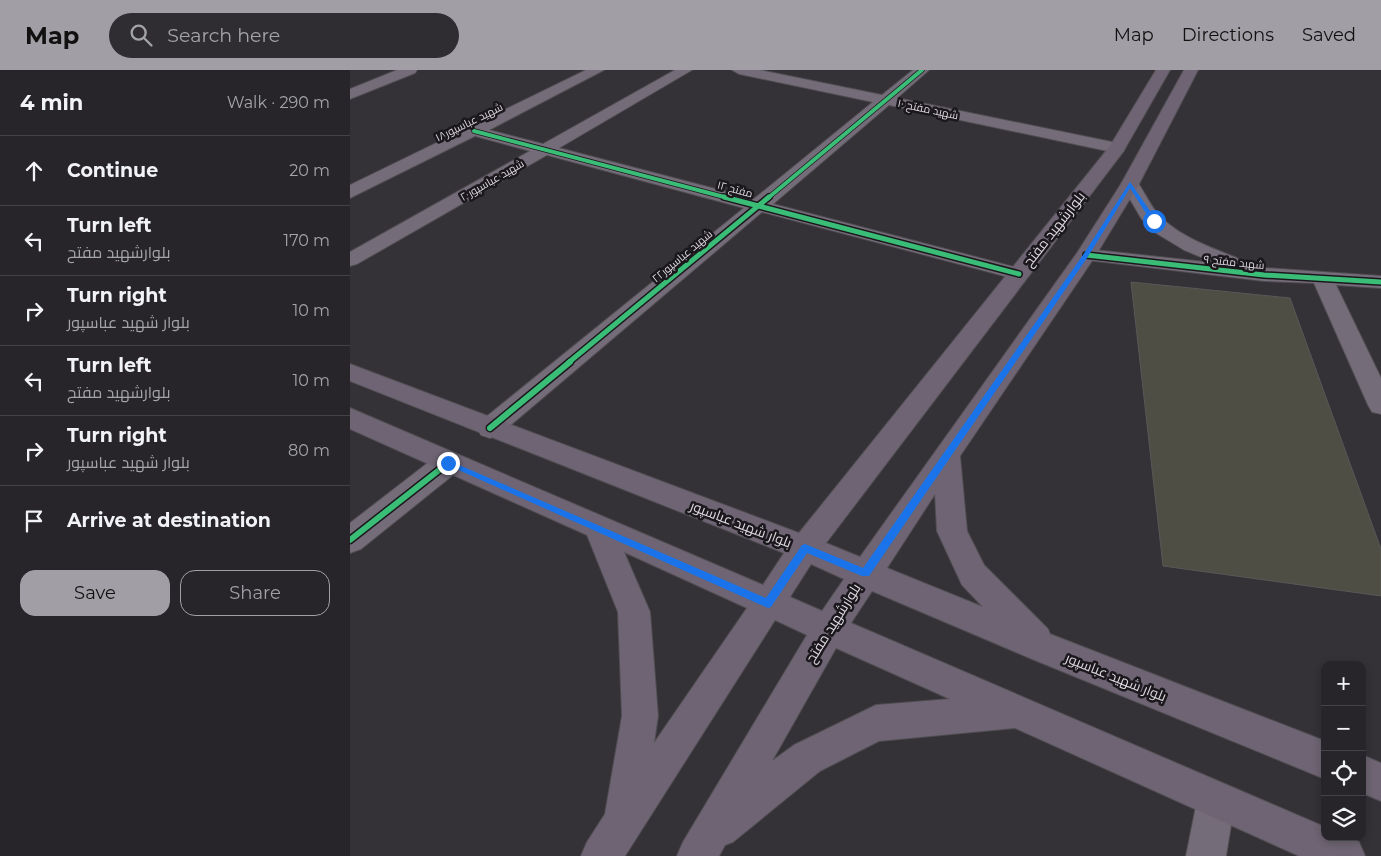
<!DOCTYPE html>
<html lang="en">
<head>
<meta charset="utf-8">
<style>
	body { margin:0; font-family:Montserrat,Cairo,sans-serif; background:#2f2d31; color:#f1f3f6 }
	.controls { position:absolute; right:15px; bottom:15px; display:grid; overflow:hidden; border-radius:10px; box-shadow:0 2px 8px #0003 }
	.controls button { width:45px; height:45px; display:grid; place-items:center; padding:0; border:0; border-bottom:1px solid #434246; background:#272529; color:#f1f3f6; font:25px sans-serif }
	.stop { position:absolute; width:15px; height:15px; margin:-11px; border:4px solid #1a73e8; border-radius:50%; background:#fff }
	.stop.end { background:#1a73e8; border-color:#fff; box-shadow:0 1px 5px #0008 }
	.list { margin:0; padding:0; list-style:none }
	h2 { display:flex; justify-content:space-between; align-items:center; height:65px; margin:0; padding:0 20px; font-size:21px }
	h2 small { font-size:16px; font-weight:400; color:#a4a5a8 }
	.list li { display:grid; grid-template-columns:32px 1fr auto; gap:15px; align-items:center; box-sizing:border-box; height:70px; padding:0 20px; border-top:1px solid #434246 }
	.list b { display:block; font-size:19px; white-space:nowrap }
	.list p { margin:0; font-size:16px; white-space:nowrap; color:#a4a5a8 }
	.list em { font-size:16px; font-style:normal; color:#a4a5a8 }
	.actions { display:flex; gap:10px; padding:15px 20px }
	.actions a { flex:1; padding:11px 0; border:1px solid #a29ea5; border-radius:15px; text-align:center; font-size:18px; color:#a29ea5 }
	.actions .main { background:#a29ea5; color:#111 }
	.icon { flex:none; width:28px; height:28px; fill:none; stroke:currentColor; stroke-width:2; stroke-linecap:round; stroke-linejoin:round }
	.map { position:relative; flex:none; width:1031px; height:786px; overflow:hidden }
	header { display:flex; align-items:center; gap:30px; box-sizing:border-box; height:70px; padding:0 25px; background:#a29ea5; color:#111 }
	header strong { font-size:24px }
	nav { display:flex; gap:28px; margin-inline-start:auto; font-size:18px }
	.search { width:350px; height:45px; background:#2f2d31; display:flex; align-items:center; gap:12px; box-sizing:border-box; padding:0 18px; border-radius:28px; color:#a4a5a8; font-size:19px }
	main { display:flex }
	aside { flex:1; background:#272529 }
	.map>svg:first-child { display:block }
</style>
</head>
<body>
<header>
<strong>Map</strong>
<div class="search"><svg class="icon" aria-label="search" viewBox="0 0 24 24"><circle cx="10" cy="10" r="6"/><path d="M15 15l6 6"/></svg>Search here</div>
<nav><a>Map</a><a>Directions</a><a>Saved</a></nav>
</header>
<main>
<aside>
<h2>4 min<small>Walk · 290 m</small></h2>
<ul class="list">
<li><svg class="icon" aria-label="ahead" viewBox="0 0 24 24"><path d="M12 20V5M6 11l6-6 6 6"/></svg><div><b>Continue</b></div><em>20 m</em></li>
<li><svg class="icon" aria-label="left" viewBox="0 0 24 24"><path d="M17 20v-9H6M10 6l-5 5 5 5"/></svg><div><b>Turn left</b><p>بلوارشهید مفتح</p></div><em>170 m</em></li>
<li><svg class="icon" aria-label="right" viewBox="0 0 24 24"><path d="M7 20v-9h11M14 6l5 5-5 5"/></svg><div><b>Turn right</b><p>بلوار شهید عباسپور</p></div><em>10 m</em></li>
<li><svg class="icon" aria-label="left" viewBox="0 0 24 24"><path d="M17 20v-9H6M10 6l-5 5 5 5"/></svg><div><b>Turn left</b><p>بلوارشهید مفتح</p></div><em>10 m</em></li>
<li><svg class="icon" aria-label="right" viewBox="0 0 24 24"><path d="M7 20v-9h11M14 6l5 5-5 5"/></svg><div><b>Turn right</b><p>بلوار شهید عباسپور</p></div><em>80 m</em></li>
<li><svg class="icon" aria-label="arrive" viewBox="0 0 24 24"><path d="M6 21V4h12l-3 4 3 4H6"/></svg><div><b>Arrive at destination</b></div></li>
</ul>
<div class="actions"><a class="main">Save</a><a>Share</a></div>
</aside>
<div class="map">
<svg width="1031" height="786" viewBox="0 0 1031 786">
	<rect width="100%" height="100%" fill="#343137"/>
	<path fill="#4e4e44" stroke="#595858" d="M781 212 940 228 1031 479V526L813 496Z"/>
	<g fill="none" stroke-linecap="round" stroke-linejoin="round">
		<defs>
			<path id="street" d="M47 0H67L65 3 0 29V19Z
				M236 0H254L139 60 193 74 325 0H342L209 78 404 129 523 32 389 4 382 0H410L532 25 563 0H579L547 28 767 73 773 74 775 78 773 82 767 83 539 35 423 134 676 200 680 204 676 208 669 210 662 208 412 142 149 365 140 368 131 365 127 358 131 351 394 138 197 85 7 194 0 196V182L180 81 125 66 0 128V115Z
				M780 109 786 110C794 121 799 133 807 143 827 166 860 177 887 188L890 192 888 196 1031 206V218L986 215 1031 308V344L1022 342 1018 335 964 213 914 211 729 189 726 185 729 181 736 179 865 193 834 180 806 163 791 148 771 114 774 110Z
				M98 382 108 385 112 393 108 401 11 479 0 483V453L88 385Z
				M866 712 880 717 885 731 876 786H836L847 731 852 717Z"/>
			<path id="secondary" d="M806 0H820L773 82 476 473 510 487 727 183 771 114 834 0H848L789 114 746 185 610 386 617 461 634 495 698 559 700 564 975 671V709L682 589 522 521 501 553 975 757V767H999L1009 772 1015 786H949L665 658 529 671 470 701 383 772 375 775 369 786H327L333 772 457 565 425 550 275 786H231L237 772 255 744 272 646 268 542 237 465 0 359V338L413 515 434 483 0 311V294L449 463 760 76ZM585 424 587 461 612 515 633 537 537 498ZM274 482 397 538 304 673 308 646 300 542ZM461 494 494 509 472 541 440 527ZM486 578 600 629 526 635 444 675 422 691Z
				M1012 685 1031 693V731L1012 723Z"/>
		</defs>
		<use href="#street" stroke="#4f4d51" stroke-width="2"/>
		<use href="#secondary" stroke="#4f4d51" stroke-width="2"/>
		<use href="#street" fill="#756c79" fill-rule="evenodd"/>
		<use href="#secondary" fill="#6e6473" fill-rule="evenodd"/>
		<defs>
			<path id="cycleway-far2" d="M124 61 378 128
				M418 128 572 0"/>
			<path id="cycleway-far1" d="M374 127 669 204
				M736 185 914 205 1031 212
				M218 293 419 127"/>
			<path id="cycleway" d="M140 358 220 292
				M0 470 98 393"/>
		</defs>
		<use href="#cycleway-far2" stroke="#1b181d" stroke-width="5.5"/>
		<use href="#cycleway-far1" stroke="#1b181d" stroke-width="8"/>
		<use href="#cycleway" stroke="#1b181d" stroke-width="9"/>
		<use href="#cycleway-far2" stroke="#3abd76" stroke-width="4"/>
		<use href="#cycleway-far1" stroke="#3abd76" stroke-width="5"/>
		<use href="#cycleway" stroke="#3abd76" stroke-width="6"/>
	</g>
	<path fill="#1a73e8" d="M780 112 807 151 802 153 780 118 739 185 519 506H512L457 483 421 537 418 538 93 393 95 391H100L416 528 452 475 455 474 513 498 733 185Z"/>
	<g text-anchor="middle" stroke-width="5" stroke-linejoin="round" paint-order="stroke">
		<g font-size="11" fill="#ded9e0" stroke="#1b181d">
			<text transform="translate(578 39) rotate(12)" y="4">شهید مفتح ۱۰</text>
			<text transform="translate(119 52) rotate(-26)" y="4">شهید عباسپور۱۸</text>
			<text transform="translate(142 110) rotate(-30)" y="4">شهید عباسپور۲۰</text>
			<text transform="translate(385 119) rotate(15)" y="4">مفتح ۱۲</text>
			<text transform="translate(332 186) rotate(-40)" y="4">شهید عباسپور۲۲</text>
			<text transform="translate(884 192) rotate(6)" y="4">شهید مفتح ۹</text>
		</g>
		<g font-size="14" fill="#ded9e0" stroke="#1b181d">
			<text transform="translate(704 159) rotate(-52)" y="5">بلوارشهید مفتح</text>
			<text transform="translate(391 454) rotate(21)" y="5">بلوار شهید عباسپور</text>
			<text transform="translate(483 553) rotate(-58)" y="5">بلوارشهید مفتح</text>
			<text transform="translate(766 607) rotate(22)" y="5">بلوار شهید عباسپور</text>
		</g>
	</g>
</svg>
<div class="controls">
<button>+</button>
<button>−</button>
<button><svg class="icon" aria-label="locate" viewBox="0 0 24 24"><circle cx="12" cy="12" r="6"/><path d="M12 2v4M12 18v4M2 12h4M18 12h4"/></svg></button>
<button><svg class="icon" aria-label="layers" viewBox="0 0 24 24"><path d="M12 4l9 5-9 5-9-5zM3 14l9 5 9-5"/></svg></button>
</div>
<div class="stop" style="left:804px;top:151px"></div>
<div class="stop end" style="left:98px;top:393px"></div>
</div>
</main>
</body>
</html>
